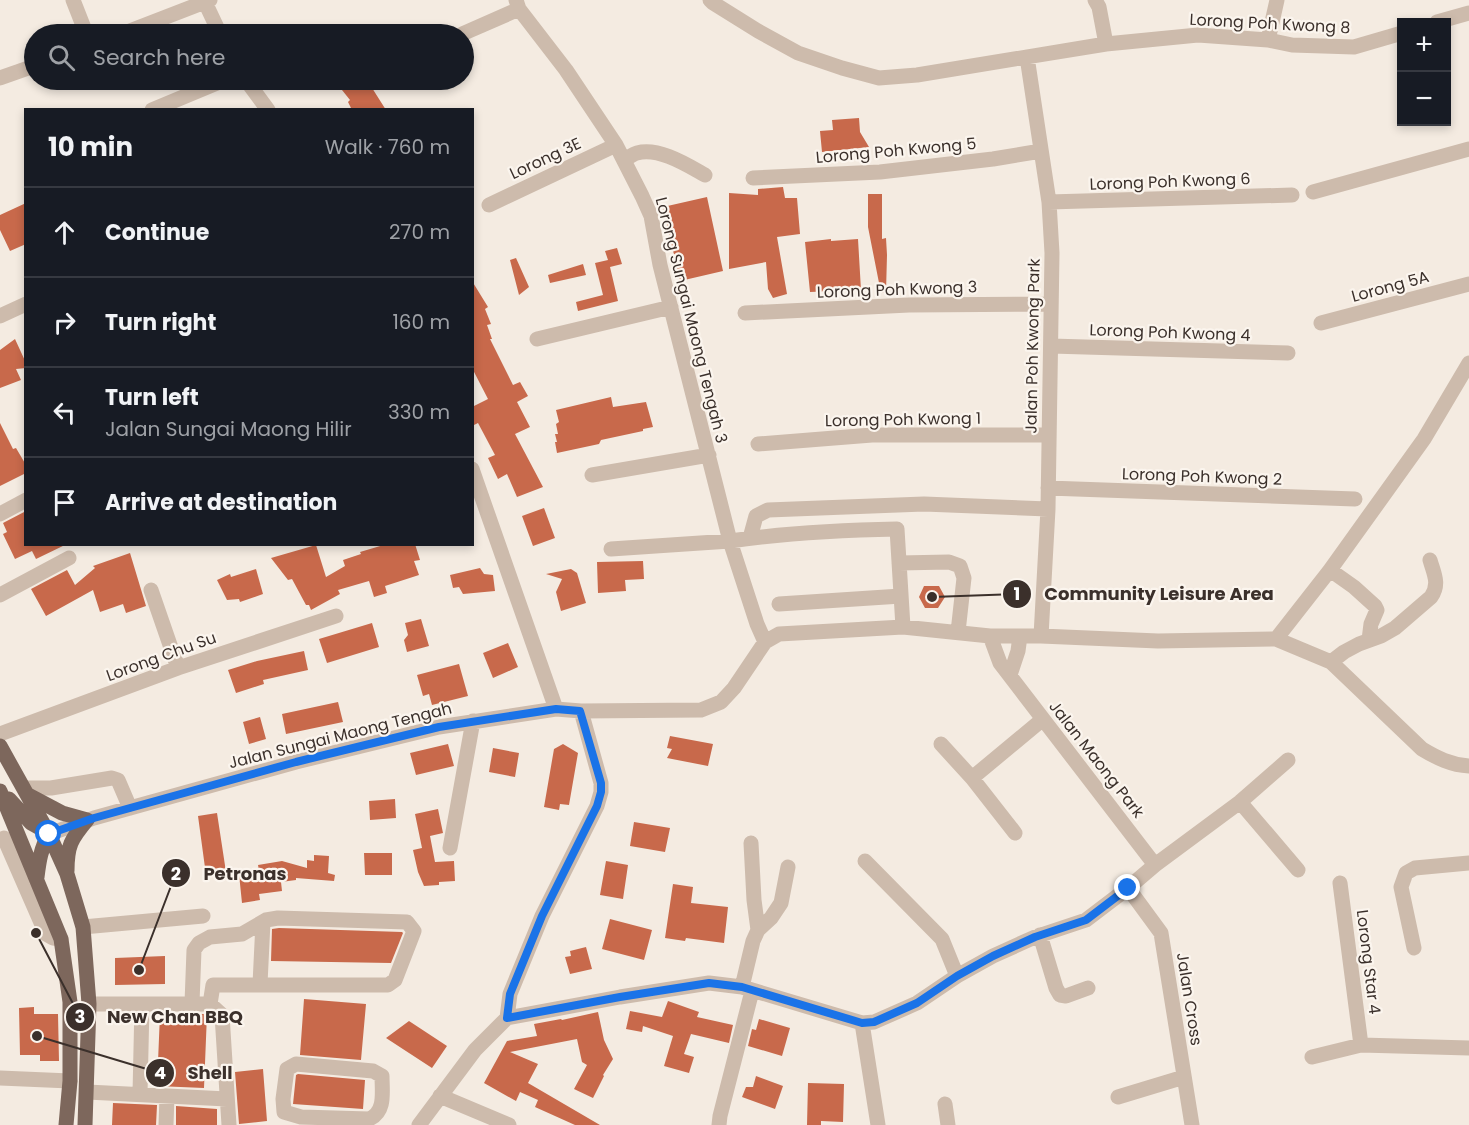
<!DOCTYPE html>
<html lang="en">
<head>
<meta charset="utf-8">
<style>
	body { margin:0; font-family:Poppins,sans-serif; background:#20242c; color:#f1f3f6 }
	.controls { position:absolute; right:18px; top:18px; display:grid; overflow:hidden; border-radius:0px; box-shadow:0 3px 9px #0003 }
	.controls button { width:54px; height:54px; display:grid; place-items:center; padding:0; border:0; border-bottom:2px solid #363941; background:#171b24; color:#f1f3f6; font:30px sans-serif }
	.stop { position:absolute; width:18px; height:18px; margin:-14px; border:4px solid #1a73e8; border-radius:50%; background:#fff }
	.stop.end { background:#1a73e8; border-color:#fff; box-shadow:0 2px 6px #0008 }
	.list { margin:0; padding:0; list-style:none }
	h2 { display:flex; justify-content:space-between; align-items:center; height:78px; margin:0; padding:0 24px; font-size:26px }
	h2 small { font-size:20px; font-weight:400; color:#9ea1a6 }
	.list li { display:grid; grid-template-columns:39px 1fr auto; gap:18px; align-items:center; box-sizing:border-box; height:90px; padding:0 24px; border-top:2px solid #363941 }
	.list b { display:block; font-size:22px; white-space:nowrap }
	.list p { margin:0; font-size:20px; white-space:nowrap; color:#9ea1a6 }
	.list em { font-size:20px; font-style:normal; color:#9ea1a6 }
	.icon { flex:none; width:33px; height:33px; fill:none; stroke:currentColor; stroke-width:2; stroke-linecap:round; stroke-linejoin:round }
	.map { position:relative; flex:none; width:1469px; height:1125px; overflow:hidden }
	.search { position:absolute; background:#171b24; box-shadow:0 3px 9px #0003; left:24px; top:24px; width:450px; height:66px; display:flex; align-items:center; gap:15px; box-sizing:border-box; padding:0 21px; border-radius:33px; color:#9ea1a6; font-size:22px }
	.panel { position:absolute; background:#171b24; box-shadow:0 3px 9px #0003; left:24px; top:108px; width:450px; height:438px; border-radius:0px }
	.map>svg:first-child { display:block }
</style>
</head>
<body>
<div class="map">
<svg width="1469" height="1125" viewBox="0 0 1469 1125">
	<rect width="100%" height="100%" fill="#f4ebe1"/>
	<path fill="#c8694b" d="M334 80H367L386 110H352L348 102 350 100Z
		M859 118 860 132 869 147 822 152 820 131 833 130 832 120Z
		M783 187 785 198H797L800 234 777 237 787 294 773 298 768 289 766 262 729 269V193L758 195V189Z
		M868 194H882V239L886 238 887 255 886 292 881 293 868 227Z
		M707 197 723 271 680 281 663 207Z
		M26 203V244L10 251 0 230V215Z
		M831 239V241L858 239 861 290 810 292 805 242Z
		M617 248 622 264 610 267 618 301 578 311 576 302 603 295 595 263 608 260 605 251Z
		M516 258 529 287 519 295 510 260Z
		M583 264 586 275 550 283 548 275Z
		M472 281 488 307 485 309 491 324 487 325 492 339H490L513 385 520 382 528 396 517 402 530 427 515 434 543 487 517 497 507 474 498 479 488 458 495 455 478 423 472 426V407L488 399 472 368Z
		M15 339 26 363V368L16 369 21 380 0 388V350Z
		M611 397 613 407 646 402 653 427 643 429V431L601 440 599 444 557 453 555 442H557L555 434H558L556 424 559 422 556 410Z
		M0 423 13 449 16 448 26 465V473L0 486Z
		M544 508 555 538 533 546 522 516Z
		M26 511V544H67L36 559 32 551 15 559 3 534 7 532 3 523Z
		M387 544H415L420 560 414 561 419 575 385 586 387 593 374 597 369 581 338 590 340 594 311 610 309 605H306L292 579 288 580 271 558 316 545 326 577 345 566 343 560 361 554 360 552Z
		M130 553 146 606 126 613 123 604 100 612 93 590 46 616 31 589 67 570 75 585 95 568 93 566Z
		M643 561 644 579 625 580 626 591 598 593 597 562Z
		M480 568 484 574 493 575 495 591 463 594 459 587 453 588 450 575Z
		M256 569 263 594 240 602 239 599 227 600 217 580 230 574 231 577Z
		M571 569 577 573 586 603 561 611 556 592 562 579 546 574Z
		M924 586H939L945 597 938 608H925L919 597Z
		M421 619 429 646 407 652 404 640 408 635 405 623Z
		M372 623 379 647 327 663 319 639Z
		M508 643 518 667 493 678 483 653Z
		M304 651 308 670 263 680 264 684 236 693 228 670 257 661Z
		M459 664 468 696 432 705 429 694 423 696 417 675Z
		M338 702 343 722 286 734 282 714Z
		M260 717 266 739 249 744 243 722Z
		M670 736 713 744 708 766 667 758 672 749 667 748Z
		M448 744 454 766 416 775 410 753Z
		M563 744 578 753 569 805 560 804 559 810 544 807 554 749Z
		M493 748 519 753 515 777 489 772Z
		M395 799 396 818 370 820 369 801Z
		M438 809 443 833 430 836 435 862 454 861 455 881 439 882V885L424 886 418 872 413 850 422 848 415 814Z
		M217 813 226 872 206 875 198 816Z
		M634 822 670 828 665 852 630 846Z
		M364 853H392V875H365Z
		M314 855 329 856 328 873 335 875 334 881 296 878V880L281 882 282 891 259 894 260 900 242 903 239 874 260 875 258 865 282 861 307 868V860L314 861Z
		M606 861 628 865 623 899 600 895Z
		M673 884 693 887 691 903 728 907 724 943 686 938 685 941 665 938Z
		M610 919 652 930 644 960 602 949Z
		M279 928 402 932 403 933 391 963 271 961 272 929Z
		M586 947 592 969 570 974 565 957 571 956 570 951Z
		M165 956V984L115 985V958Z
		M304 999 366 1004 361 1060 300 1055Z
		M668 1001 699 1012 697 1017 733 1025 729 1043 691 1034 684 1054 694 1057 689 1073 664 1066 673 1036 643 1026 642 1032 626 1029 630 1011 662 1017Z
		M34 1007V1014H58L59 1061H40V1055H20L19 1008Z
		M598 1012 604 1040 613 1059 603 1075 604 1076 593 1098 574 1089 587 1065 582 1062 577 1039 510 1052 538 1064 528 1083 600 1125H575L535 1107 538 1100 520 1092 516 1101 484 1083 507 1041 537 1036 534 1024 561 1019 562 1020Z
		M160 1014H207L204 1088 157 1086Z
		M759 1019 790 1028 782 1056 748 1046 752 1029 756 1030Z
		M409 1021 447 1046 432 1068 386 1038Z
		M263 1069 267 1121 239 1124 235 1072Z
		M298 1074 365 1080 363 1109 293 1104 296 1075Z
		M756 1076 783 1086 775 1109 742 1097 746 1087H753Z
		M808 1083 844 1084 843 1122 821 1121V1125H807Z
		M113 1103 157 1105 156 1125H112Z
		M176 1106 217 1109V1125H176Z"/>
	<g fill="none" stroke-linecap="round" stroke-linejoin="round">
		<path stroke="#cdbbac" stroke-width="15" d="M73 0 84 28
			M204 0 220 34
			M516 0 519 9 566 70 616 145 642 196 651 216 660 265 730 541 757 624 765 642
			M710 0 713 3 758 31 798 53 842 68 879 78 917 75 1106 44 1198 35 1268 40 1292 45 1354 47 1402 33
			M1095 0 1099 7 1106 44
			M1437 22 1469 13
			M122 34 210 0
			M462 34 519 9
			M1268 40 1277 0
			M1027 57 1049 202 1052 253 1048 509 1041 636
			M0 78 34 66
			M246 80 268 110
			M152 110 224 80
			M624 160C628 158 633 154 637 153 659 147 687 165 705 175
			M753 178 880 172 993 159 1041 151
			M1313 192 1469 149
			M1049 202 1292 195
			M489 205 616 145
			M745 313 909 305 1050 304
			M0 316 26 304
			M1321 323 1469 284
			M537 339 671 307
			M1051 346 1288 353
			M758 444 872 435H1049
			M472 469 556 709
			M592 475 709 455
			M1048 488 1355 499
			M0 514 26 500
			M750 538 756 516 768 510 924 504 1048 509
			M611 549 730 541C785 533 842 530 897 529L903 627
			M899 563 949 562 960 566 964 578 958 632
			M1330 570 1354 587 1375 606 1377 610 1371 624 1369 640
			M151 590 178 668
			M0 595 69 558
			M779 604 901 596
			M990 636 1000 663 1155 865
			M1276 639 1330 570 1424 439 1469 363
			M1331 662 1344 652 1359 644 1381 636 1395 628 1431 597C1440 584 1434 574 1430 560
			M1010 675 1018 651 1020 636
			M0 734 178 668 336 616
			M941 744 972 778 1015 833
			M972 778 1043 719
			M24 788H51L112 778 118 780 130 808
			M1240 802 1298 870
			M49 834 94 818 130 808 296 762 439 727 556 709 581 711 701 710 721 702 734 688 765 642 779 634 903 627 990 636H1041L1158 641 1276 639 1331 662 1422 749C1437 758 1451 765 1469 766
			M4 838 46 934 53 938 61 939
			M751 843 754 900 758 930
			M450 848 473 721
			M865 861 942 939 957 976
			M1340 883 1361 1045
			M1128 888 1161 933 1192 1125
			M83 927 203 916
			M1040 935 1056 988 1060 995 1066 996 1088 988
			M1414 948 1401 887 1406 873 1415 868 1469 863
			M260 984 263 922
			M742 987 753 941 758 930 771 918 781 903 788 867
			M192 1003 194 950 199 943 210 937 242 934 266 920 278 918 407 922 414 931 395 980 388 985H213L210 1004
			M89 1004H210L222 1015 229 1125
			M507 1018 510 994 542 916 597 806 601 792V783L581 711
			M862 1023 878 1125
			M1312 1057 1361 1045 1469 1048
			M296 1064 373 1071 382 1076C382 1092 386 1112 369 1119L301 1117 284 1112 283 1099 287 1069Z
			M0 1078 70 1081
			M87 1092 227 1099
			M140 1094 142 1004
			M440 1096 509 1125
			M1118 1097 1184 1077
			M945 1104 948 1125
			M166 1125 167 1096
			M419 1125 475 1050 507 1018 620 997 709 983 742 987 862 1023 874 1022 917 1003 957 976 993 956 1035 937 1086 920 1128 888 1155 865 1240 802 1288 760
			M719 1125 720 1116 752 991"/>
		<path stroke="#7d675c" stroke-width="15" d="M0 746 49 834 67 874 83 927 89 1004 85 1125
			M0 791 61 939 70 1002V1081L66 1125
			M28 795 62 813 87 820C71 839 67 846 67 871
			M9 799 31 823 47 832
			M37 877C39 861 41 848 49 834"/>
	</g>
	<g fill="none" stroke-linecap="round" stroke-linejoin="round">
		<path stroke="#1a73e8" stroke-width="8" d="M49 834 94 818 130 808 296 762 439 727 556 709 580 711 601 783V792L597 806 542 916 510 994 507 1018 620 997 709 983 742 987 862 1023 874 1022 917 1003 957 976 993 956 1035 937 1086 920 1128 888"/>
	</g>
	<g text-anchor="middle" stroke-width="4.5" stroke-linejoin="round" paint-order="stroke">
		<g font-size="16" fill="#3b302b" stroke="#fbf5ee">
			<text transform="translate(1270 23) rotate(3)" y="6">Lorong Poh Kwong 8</text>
			<text transform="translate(896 150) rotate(-5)" y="6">Lorong Poh Kwong 5</text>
			<text transform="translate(545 158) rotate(-25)" y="6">Lorong 3E</text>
			<text transform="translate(1170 181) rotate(-2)" y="6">Lorong Poh Kwong 6</text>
			<text transform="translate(1390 286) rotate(-15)" y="6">Lorong 5A</text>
			<text transform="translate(897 289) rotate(-2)" y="6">Lorong Poh Kwong 3</text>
			<text transform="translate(692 320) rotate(76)" y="6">Lorong Sungai Maong Tengah 3</text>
			<text transform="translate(1170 332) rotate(2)" y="6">Lorong Poh Kwong 4</text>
			<text transform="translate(1032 346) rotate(-89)" y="6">Jalan Poh Kwong Park</text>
			<text transform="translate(903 419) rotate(-1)" y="6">Lorong Poh Kwong 1</text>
			<text transform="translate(1202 476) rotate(2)" y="6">Lorong Poh Kwong 2</text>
			<text transform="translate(161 656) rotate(-20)" y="6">Lorong Chu Su</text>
			<text transform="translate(340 735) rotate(-14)" y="6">Jalan Sungai Maong Tengah</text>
			<text transform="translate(1097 759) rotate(52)" y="6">Jalan Maong Park</text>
			<text transform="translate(1369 962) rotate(83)" y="6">Lorong Star 4</text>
			<text transform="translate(1190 999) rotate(81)" y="6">Jalan Cross</text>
		</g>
	</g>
	<path fill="none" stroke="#3b302b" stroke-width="2" d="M932 597L1017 594M139 970L176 873M36 933L80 1017M37 1036L160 1073"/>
	<g fill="#3b302b" stroke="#fbf5ee" stroke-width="2">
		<circle cx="932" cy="597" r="6"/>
		<circle cx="139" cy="970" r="6"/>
		<circle cx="36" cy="933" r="6"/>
		<circle cx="37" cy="1036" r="6"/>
		<circle cx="1017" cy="594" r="15"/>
		<circle cx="176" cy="873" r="15"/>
		<circle cx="80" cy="1017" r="15"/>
		<circle cx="160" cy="1073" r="15"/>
	</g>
	<g font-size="18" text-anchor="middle" font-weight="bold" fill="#fff">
		<text x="1017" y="600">1</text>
		<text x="176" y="880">2</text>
		<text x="80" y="1023">3</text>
		<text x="160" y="1079">4</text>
	</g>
	<g font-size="18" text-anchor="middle" font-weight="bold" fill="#3b302b" stroke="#fbf5ee" stroke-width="4.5" stroke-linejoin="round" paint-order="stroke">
		<text x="1159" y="600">Community Leisure Area</text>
		<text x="245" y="880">Petronas</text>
		<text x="175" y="1023">New Chan BBQ</text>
		<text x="210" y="1079">Shell</text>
	</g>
</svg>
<div class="controls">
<button>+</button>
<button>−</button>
</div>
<div class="stop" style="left:49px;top:834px"></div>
<div class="stop end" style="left:1128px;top:888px"></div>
<div class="search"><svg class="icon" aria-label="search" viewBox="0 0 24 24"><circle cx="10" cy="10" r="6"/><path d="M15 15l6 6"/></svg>Search here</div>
<section class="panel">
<h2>10 min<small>Walk · 760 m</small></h2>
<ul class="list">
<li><svg class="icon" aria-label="ahead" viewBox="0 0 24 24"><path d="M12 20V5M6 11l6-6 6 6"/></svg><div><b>Continue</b></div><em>270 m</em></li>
<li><svg class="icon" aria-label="right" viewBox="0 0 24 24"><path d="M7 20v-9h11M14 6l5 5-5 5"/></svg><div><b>Turn right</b></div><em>160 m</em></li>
<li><svg class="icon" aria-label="left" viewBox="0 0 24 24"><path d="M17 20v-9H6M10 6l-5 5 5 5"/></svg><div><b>Turn left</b><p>Jalan Sungai Maong Hilir</p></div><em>330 m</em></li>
<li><svg class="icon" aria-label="arrive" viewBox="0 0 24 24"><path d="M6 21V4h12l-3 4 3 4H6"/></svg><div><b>Arrive at destination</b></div></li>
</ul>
</section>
</div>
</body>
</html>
